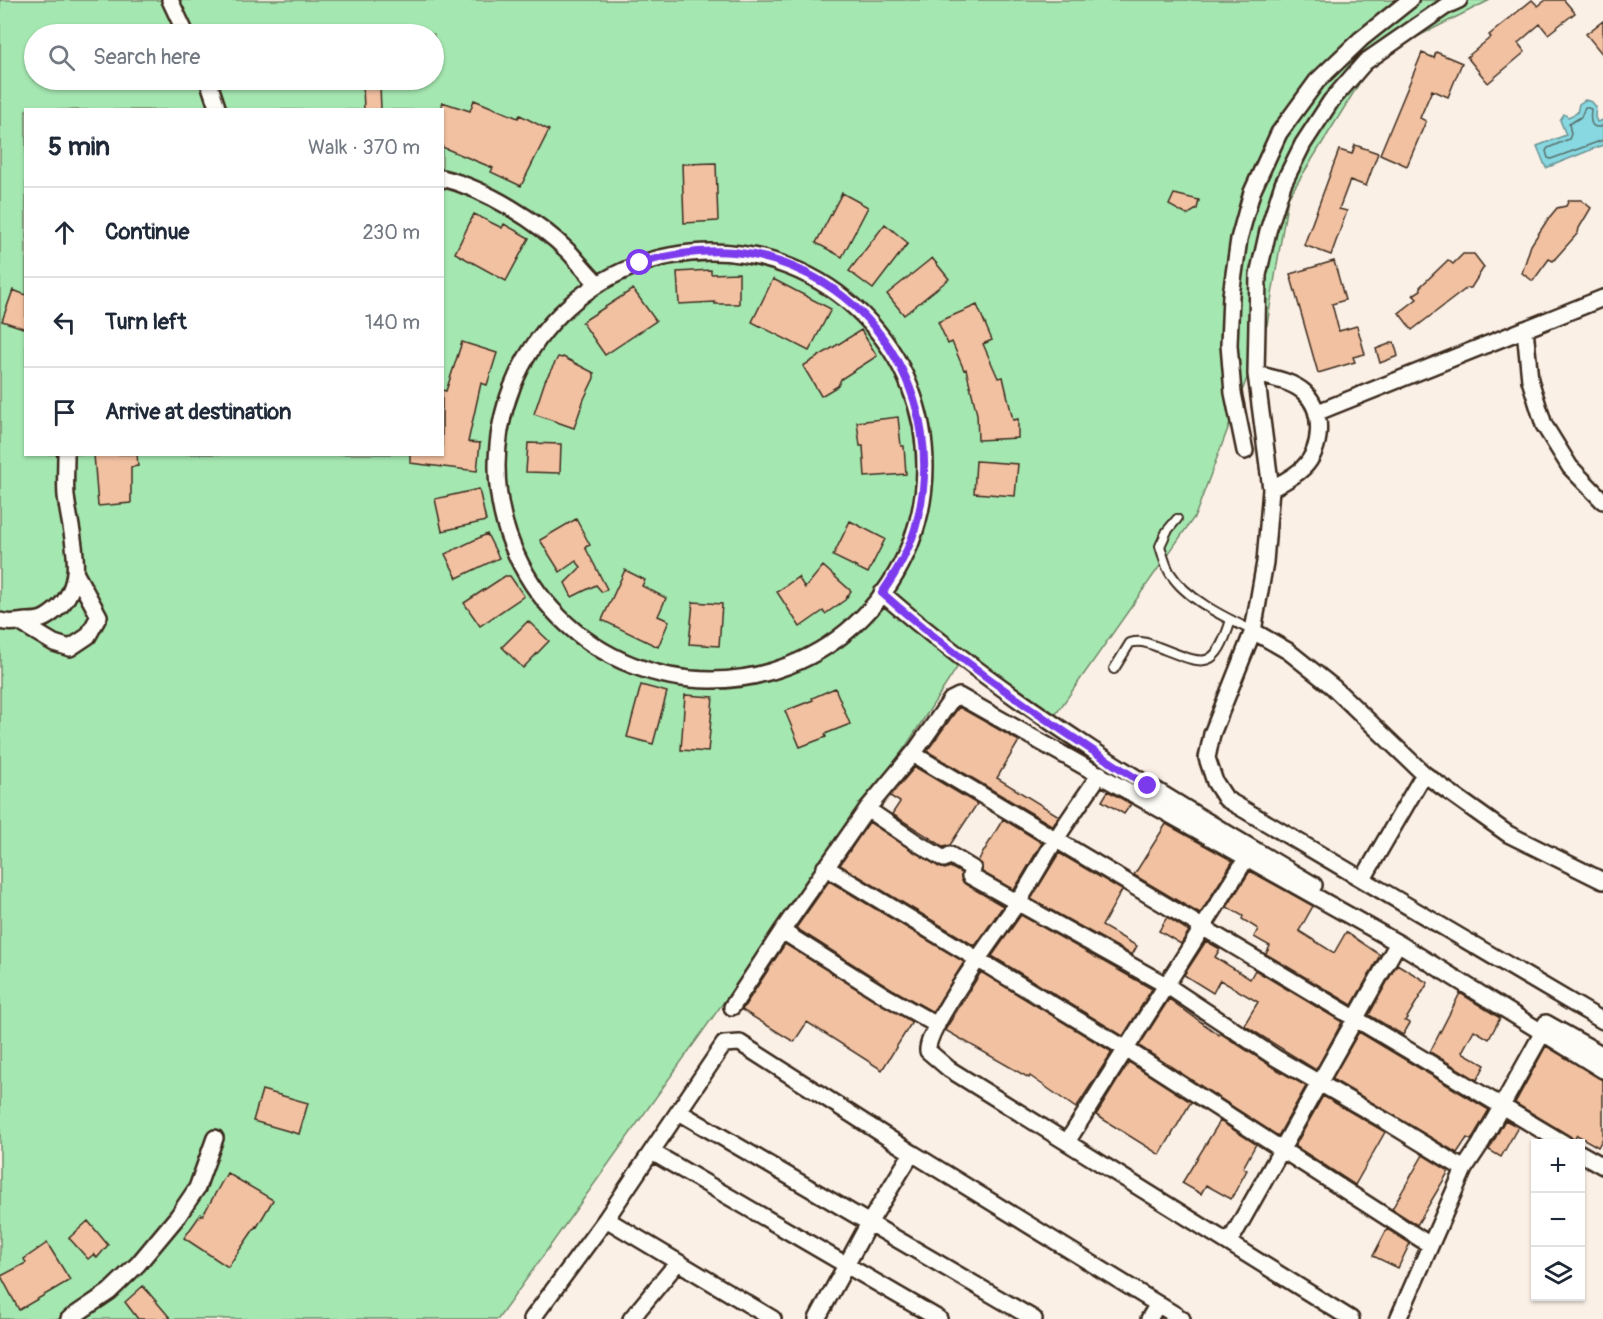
<!DOCTYPE html>
<html lang="en">
<head>
<meta charset="utf-8">
<style>
	body { margin:0; font-family:Pangolin,sans-serif; background:#f2f2f3; color:#1f2937 }
	.controls { position:absolute; right:18px; bottom:18px; display:grid; overflow:hidden; border-radius:0px; box-shadow:0 2px 4px #0004 }
	.controls button { width:54px; height:54px; display:grid; place-items:center; padding:0; border:0; border-bottom:2px solid #e0e1e3; background:#fff; color:#1f2937; font:30px sans-serif }
	.stop { position:absolute; width:18px; height:18px; margin:-14px; border:4px solid #7c3aed; border-radius:50%; background:#fff }
	.stop.end { background:#7c3aed; border-color:#fff; box-shadow:0 2px 6px #0008 }
	.list { margin:0; padding:0; list-style:none }
	h2 { display:flex; justify-content:space-between; align-items:center; height:78px; margin:0; padding:0 24px; font-size:26px }
	h2 small { font-size:20px; font-weight:400; color:#747a83 }
	.list li { display:grid; grid-template-columns:39px 1fr auto; gap:18px; align-items:center; box-sizing:border-box; height:90px; padding:0 24px; border-top:2px solid #e0e1e3 }
	.list b { display:block; font-size:22px; white-space:nowrap }
	.list em { font-size:20px; font-style:normal; color:#747a83 }
	.icon { flex:none; width:33px; height:33px; fill:none; stroke:currentColor; stroke-width:2; stroke-linecap:round; stroke-linejoin:round }
	.map { position:relative; flex:none; width:1603px; height:1319px; overflow:hidden }
	.search { position:absolute; background:#fff; box-shadow:0 2px 4px #0004; left:24px; top:24px; width:420px; height:66px; display:flex; align-items:center; gap:15px; box-sizing:border-box; padding:0 21px; border-radius:33px; color:#747a83; font-size:22px }
	.panel { position:absolute; background:#fff; box-shadow:0 2px 4px #0004; left:24px; top:108px; width:420px; height:348px; border-radius:0px }
	.map>svg:first-child { display:block }
</style>
</head>
<body>
<div class="map">
<svg width="1603" height="1319" viewBox="0 0 1603 1319">
	<rect width="100%" height="100%" fill="#fbf0e6"/>
	<filter id="ink" filterUnits="userSpaceOnUse"><feTurbulence type="fractalNoise" baseFrequency=".0167" numOctaves="2"/><feDisplacementMap in="SourceGraphic" scale="12" xChannelSelector="R" yChannelSelector="G"/><feConvolveMatrix kernelMatrix="1 2 1 2 8 2 1 2 1" color-interpolation-filters="sRGB"/></filter>
	<g filter="url(#ink)">
		<path fill="#a5e7b1" stroke="#708868" stroke-width="1.5" fill-rule="evenodd" d="M0 0H1490L1375 58 1288 198 1267 325 1195 516 1049 724 958 666 908 743 498 1319H0ZM34 34H434V80H34ZM26 110H442V454H26Z"/>
		<path fill="#87d8e1" stroke="#699293" stroke-width="1.5" d="M1585 100 1592 102 1596 107 1595 117 1597 122 1603 120V145L1546 168 1537 146 1566 135 1560 120 1564 114 1568 117 1577 113 1579 104Z"/>
		<g fill="none" stroke-linecap="round" stroke-linejoin="round">
			<path stroke="#59706c" stroke-width="1.5" d="M1603 126C1589 131 1590 118 1591 109L1585 107 1581 117 1569 124 1571 134 1569 139 1548 148 1546 151 1548 158 1551 159 1603 140"/>
		</g>
		<path fill="#f1c1a1" stroke="#3b2a1e" stroke-width="1.5" d="M1532 0 1538 6 1546 0H1564L1575 13 1548 34 1540 24 1518 43 1525 52 1488 83 1467 57 1491 37 1489 35Z
			M1603 21V55L1586 34Z
			M1436 52 1462 63 1448 97 1432 90 1420 118 1426 121 1407 166 1380 154 1422 53 1434 58Z
			M363 85H380L381 110H364Z
			M474 100 518 118 520 115 549 130 521 186 491 172 493 168 442 147V102L470 111Z
			M1355 145 1378 153 1366 186 1350 180 1339 209 1347 211 1331 255 1304 245 1339 150 1352 154Z
			M716 163 718 221 684 223 682 164Z
			M842 193 868 207 842 257 816 243Z
			M1174 194 1199 200 1197 209 1187 215 1169 205Z
			M1569 200H1581L1591 208 1579 228 1578 233 1553 261 1549 259 1533 281 1522 273 1531 245 1548 219 1557 208 1566 206Z
			M474 214 502 228 504 224 529 238 506 281 455 253Z
			M885 224 908 243 873 289 849 271Z
			M1463 254H1474L1484 267 1471 288H1467L1412 330 1399 313 1417 299 1413 295 1421 290 1420 287 1448 260 1453 264Z
			M932 258 949 279 904 315 887 294Z
			M1334 261 1345 300 1332 304 1339 331 1357 326 1365 354 1353 357 1355 362 1318 373 1290 274Z
			M711 270V274L739 273V304H715V302L679 304 677 272Z
			M773 279 831 309 809 351 752 322Z
			M633 289 656 321 605 355 582 322Z
			M13 290 26 295V329L2 321Z
			M977 305 992 340 983 344 998 378 1003 377 1013 420 1018 419V438L978 440 977 414 966 369 964 370 952 342 948 344 938 322Z
			M861 330 877 356 841 379 838 386 821 396 803 366Z
			M462 342 497 353 487 385 481 383 468 442 480 443 477 471 410 463V454H442V390L446 391Z
			M1394 342 1398 356 1380 363 1376 349Z
			M558 357 562 358 563 357 594 373V378L584 399 574 428 534 414 545 381Z
			M898 417 901 446H904L906 474 865 477 863 446H860L857 422Z
			M528 443 561 444 560 473 526 472Z
			M94 454H137L138 466 131 467V503L98 506Z
			M976 461 1018 464 1015 496 974 493Z
			M479 489 486 521 442 531 435 499Z
			M576 519 590 545 585 547 607 589 602 592 596 585 572 597 565 583 581 567 576 561 560 572 540 540Z
			M850 521 885 539 868 573 833 556Z
			M487 534 499 558 457 578 445 554Z
			M823 566 851 591 845 600 825 614 823 611 800 627 777 592 798 577 805 588Z
			M625 570 645 580 642 586 666 598 658 616 669 621 658 647 602 620Z
			M505 576H510L524 596 480 626 464 603Z
			M693 602 722 604 719 646 689 644Z
			M528 621 549 641 523 668 502 647Z
			M641 685 667 692 653 744 627 737Z
			M835 688 850 724 825 734 826 737 800 747 785 711 813 700 812 698Z
			M685 695 713 697 708 752 681 750Z
			M959 707 1019 741 997 778 1059 816 1053 826 927 751Z
			M915 767 977 804 950 845 944 847 892 814 900 802 890 796Z
			M1108 791 1131 804 1124 814 1102 801Z
			M1003 819 1042 843 1014 890 982 872V864L978 861Z
			M869 822 939 867 945 869 950 867 961 873 962 881 965 884 1003 906 975 946 840 865Z
			M1166 824 1233 861 1200 914 1134 875Z
			M1059 853 1122 890 1102 926 1137 946 1132 955 1031 899Z
			M1250 871 1313 906 1299 931 1334 953 1346 932 1380 955 1352 1005 1266 954 1270 946 1254 937 1258 929 1242 919 1243 916 1227 907Z
			M829 881 964 962 933 1012 892 989 796 928Z
			M1021 915 1152 989 1123 1036 992 956Z
			M1167 917 1189 931 1181 944 1159 931Z
			M1206 941 1220 949 1215 957 1250 979 1255 970 1342 1022 1316 1070 1244 1025 1258 1002 1220 980 1213 993 1184 975Z
			M785 944 912 1022 882 1070 807 1022 794 1042 742 1010Z
			M1397 964 1428 983 1405 1021 1410 1023 1403 1035 1369 1015Z
			M981 972 1112 1052 1076 1108 1030 1076 1029 1078 945 1030Z
			M1460 993 1500 1018 1489 1039 1474 1030 1462 1052 1485 1065 1477 1080 1430 1052Z
			M1169 999 1219 1035 1220 1033 1271 1066 1306 1086 1278 1136 1139 1046Z
			M1359 1032 1489 1110 1471 1140 1467 1138 1457 1153 1332 1079Z
			M1546 1046 1603 1080V1138L1598 1147 1577 1135 1574 1140 1570 1136 1515 1103Z
			M1129 1062 1191 1102 1160 1155 1096 1115Z
			M262 1090 308 1103 299 1134 253 1121Z
			M1323 1096 1385 1132 1355 1185 1295 1146Z
			M1505 1120 1518 1127 1501 1157 1489 1150Z
			M1220 1121 1256 1144 1243 1168 1247 1170 1231 1199 1206 1185 1201 1194 1182 1183Z
			M1423 1155 1449 1171 1417 1225 1392 1209Z
			M227 1173 273 1200 257 1227 256 1226 228 1267 184 1238 201 1214 203 1215Z
			M88 1221 108 1245 97 1258 94 1254 88 1259 69 1238Z
			M1387 1229 1410 1243 1398 1268 1373 1256Z
			M47 1243 70 1280 19 1310 1 1276 26 1263 24 1259Z
			M143 1286 171 1319H138L125 1302Z"/>
		<g fill="none" stroke-linecap="round" stroke-linejoin="round">
			<defs>
				<path id="lane" d="M1177 519 1167 531 1160 546C1163 555 1165 565 1170 573 1186 599 1226 618 1253 631
					M1114 669 1130 643C1141 640 1147 643 1158 647 1203 664 1214 674 1231 620"/>
				<path id="street" d="M170 0 186 34
					M1459 0 1446 6 1365 62 1331 101 1303 144 1283 184 1268 231 1258 275 1256 374 1271 489 1265 562 1253 631 1212 734 1207 758 1215 782 1226 799 1603 1021
					M208 80 218 110
					M442 178C486 189 538 221 570 253 579 263 588 274 598 284
					M497 466a214 214 0 1 1 428 0a214 214 0 1 1-428 0Z
					M1525 329 1530 380 1544 425 1570 467 1603 501
					M1256 374C1272 378 1291 381 1304 392 1325 411 1322 450 1303 468 1294 477 1281 483 1271 489
					M1318 412 1603 298
					M1245 451 1233 393 1229 345 1231 295 1239 239 1252 192 1279 133 1317 81 1361 39 1410 0
					M882 593C1015 709 1163 796 1314 885
					M0 621C10 624 16 622 27 621 41 621 45 619 56 610 90 581 70 534 66 496 65 483 66 468 66 454
					M19 622 54 643 70 648 88 636 99 616 76 574
					M1253 631 1288 651 1333 687 1424 774 1508 834 1603 881
					M913 754 1565 1144
					M1100 774C1085 796 1070 817 1056 839 1043 860 1031 882 1018 902 1001 927 925 1028 928 1051L949 1069 1351 1319
					M867 809 917 843 944 859 950 855 973 869 970 876 1166 985 1276 1058 1389 1123 1464 1169
					M825 867 1126 1049 1430 1245
					M1363 879 1424 774
					M732 1007 782 931
					M1546 1023 1603 1055
					M937 1025 887 997 782 931 867 809 916 750 951 700 959 696 1398 943 1603 1070
					M679 1112 1034 1319
					M1067 1142 1246 859
					M652 1152 939 1319
					M912 1153 1182 1319
					M1580 1153 1603 1166
					M606 1219 773 1319
					M1229 1243 1398 943
					M69 1319 109 1292 138 1264 178 1216 197 1188 215 1138
					M532 1319 606 1219 724 1044 740 1043 912 1153 869 1223 817 1319
					M631 1319 678 1262
					M1149 1319 1158 1304
					M1398 1319 1464 1169 1480 1145 1543 1032"/>
			</defs>
			<use href="#lane" stroke="#3b2a1e" stroke-width="12"/>
			<use href="#street" stroke="#3b2a1e" stroke-width="20"/>
			<use href="#lane" stroke="#fdfcf7" stroke-width="8"/>
			<use href="#street" stroke="#fdfcf7" stroke-width="15"/>
		</g>
	</g>
	<g fill="none" stroke-linecap="round" stroke-linejoin="round" filter="url(#ink)">
		<path stroke="#7c3aed" stroke-width="8" d="M640 263C671 254 702 249 734 252 869 267 953 400 915 529 908 552 896 573 882 593 965 666 1055 728 1148 786"/>
	</g>
</svg>
<div class="controls">
<button>+</button>
<button>−</button>
<button><svg class="icon" aria-label="layers" viewBox="0 0 24 24"><path d="M12 4l9 5-9 5-9-5zM3 14l9 5 9-5"/></svg></button>
</div>
<div class="stop" style="left:640px;top:263px"></div>
<div class="stop end" style="left:1148px;top:786px"></div>
<div class="search"><svg class="icon" aria-label="search" viewBox="0 0 24 24"><circle cx="10" cy="10" r="6"/><path d="M15 15l6 6"/></svg>Search here</div>
<section class="panel">
<h2>5 min<small>Walk · 370 m</small></h2>
<ul class="list">
<li><svg class="icon" aria-label="ahead" viewBox="0 0 24 24"><path d="M12 20V5M6 11l6-6 6 6"/></svg><div><b>Continue</b></div><em>230 m</em></li>
<li><svg class="icon" aria-label="left" viewBox="0 0 24 24"><path d="M17 20v-9H6M10 6l-5 5 5 5"/></svg><div><b>Turn left</b></div><em>140 m</em></li>
<li><svg class="icon" aria-label="arrive" viewBox="0 0 24 24"><path d="M6 21V4h12l-3 4 3 4H6"/></svg><div><b>Arrive at destination</b></div></li>
</ul>
</section>
</div>
</body>
</html>
